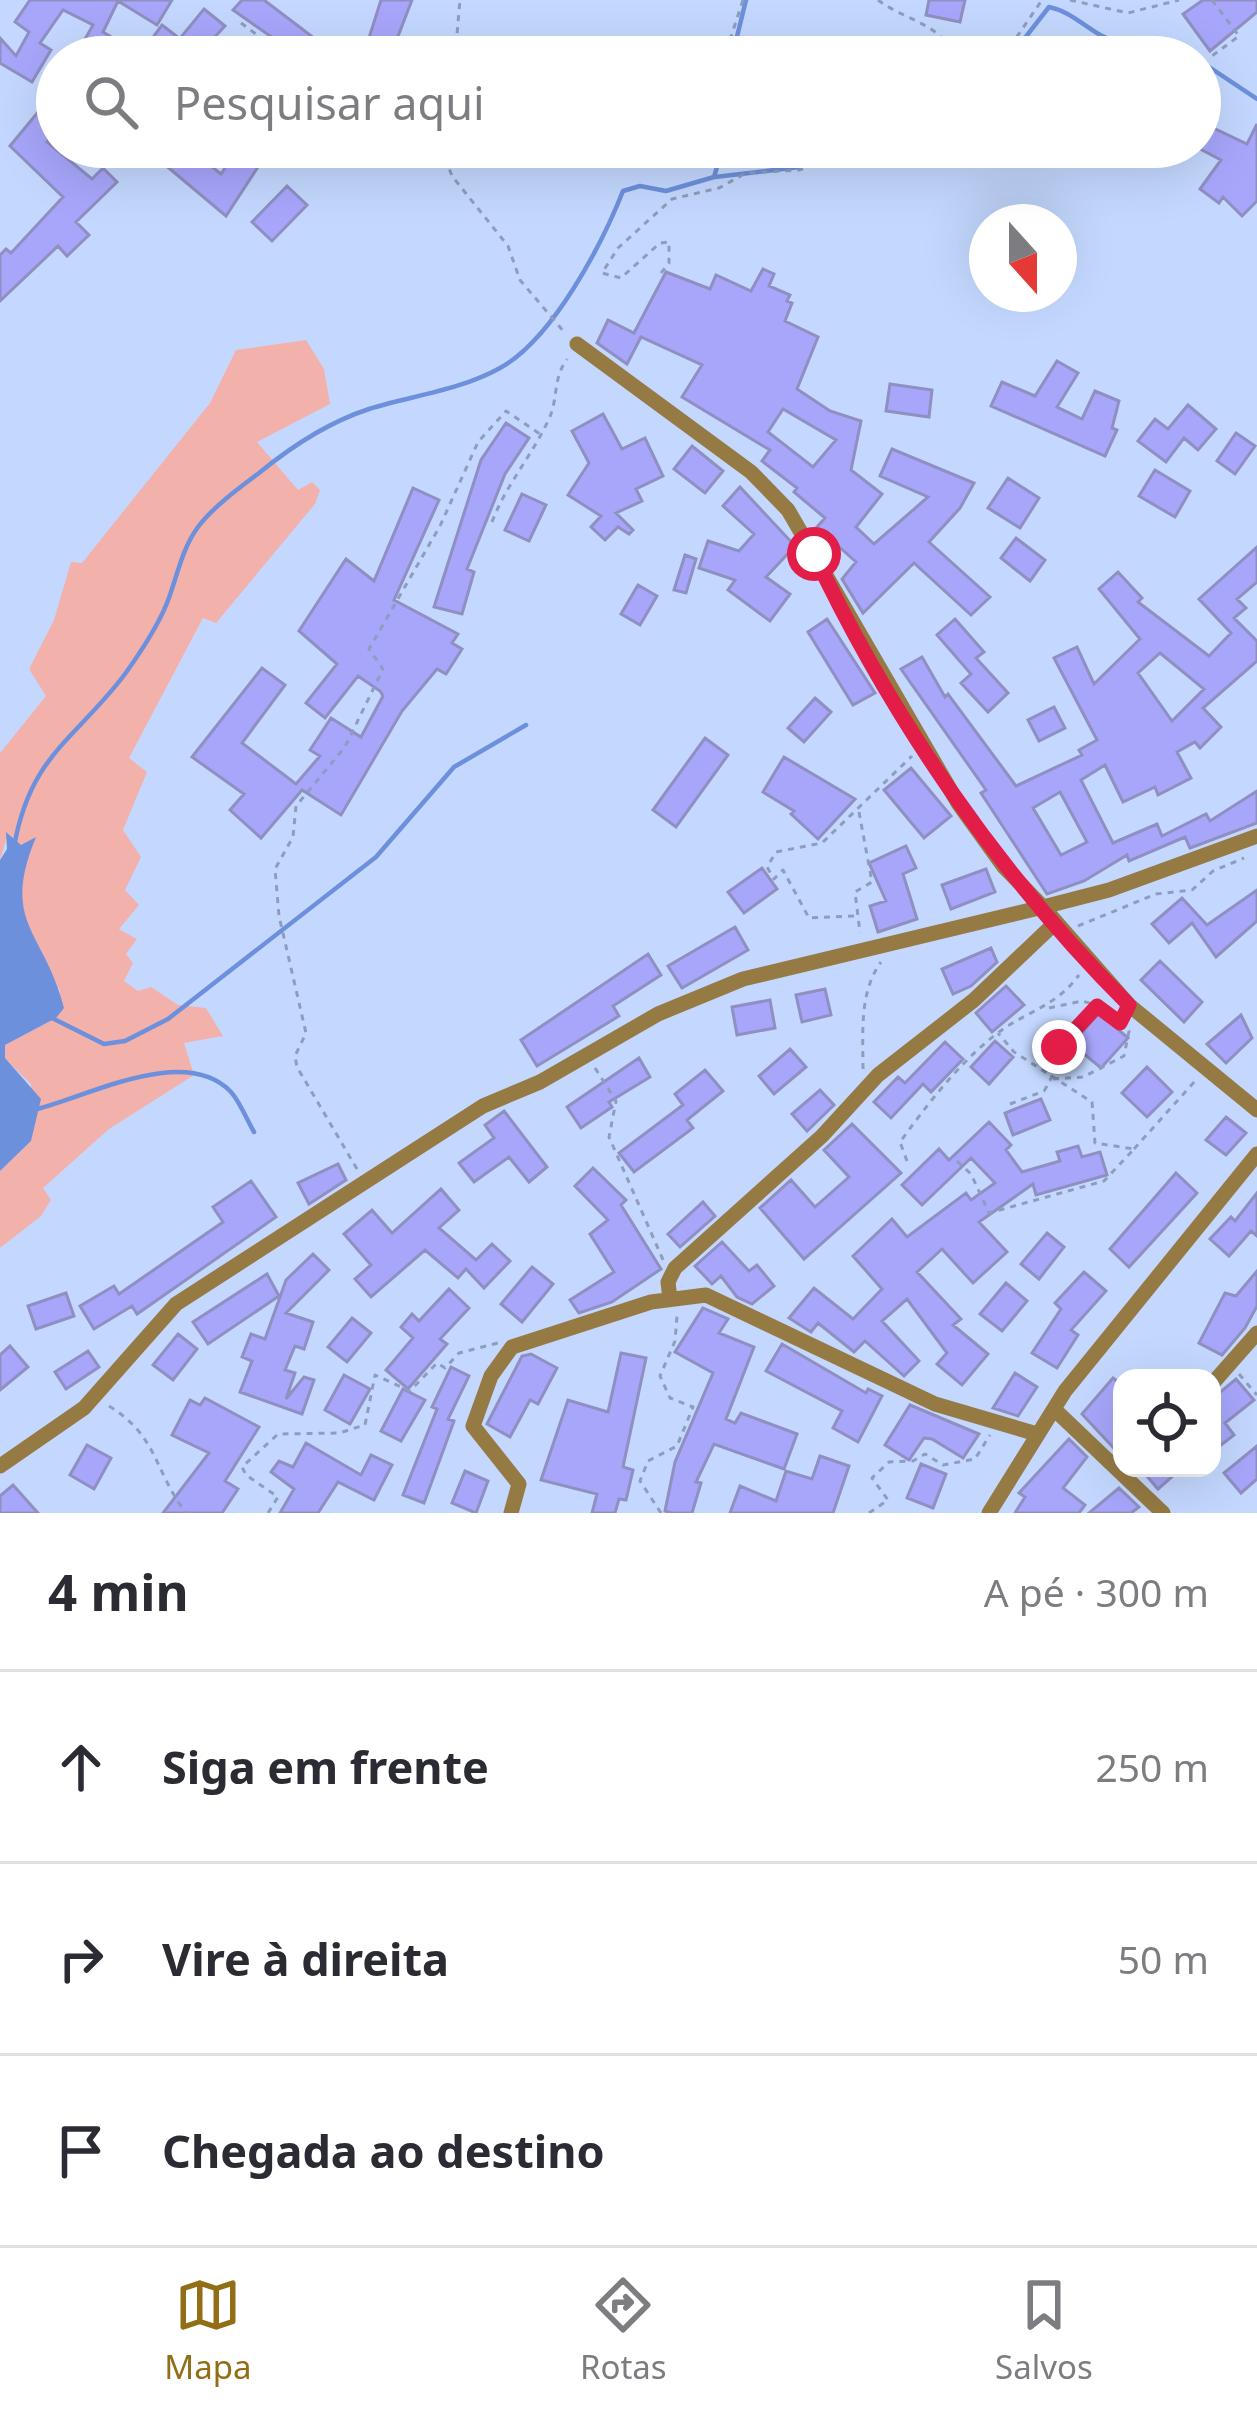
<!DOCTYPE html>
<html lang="pt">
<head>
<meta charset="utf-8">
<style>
	body { margin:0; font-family:"Noto Sans",sans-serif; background:#f2f2f3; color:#2b2b33 }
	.controls { position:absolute; right:36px; bottom:36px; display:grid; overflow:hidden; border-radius:24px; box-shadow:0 12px 48px #0002 }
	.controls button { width:108px; height:108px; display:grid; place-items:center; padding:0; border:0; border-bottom:3px solid #e1e1e2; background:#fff; color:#2b2b33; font:60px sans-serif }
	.compass { position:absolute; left:969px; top:204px; width:108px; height:108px; border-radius:50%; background:#fff; box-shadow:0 12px 48px #0002; rotate:159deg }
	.stop { position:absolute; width:36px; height:36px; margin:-27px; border:9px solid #e11d48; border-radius:50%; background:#fff }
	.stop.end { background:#e11d48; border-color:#fff; box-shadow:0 3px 12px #0008 }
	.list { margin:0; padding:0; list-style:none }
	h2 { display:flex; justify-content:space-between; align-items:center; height:156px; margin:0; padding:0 48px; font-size:51px }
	h2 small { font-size:39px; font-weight:400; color:#7c7c81 }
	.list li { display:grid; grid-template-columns:78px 1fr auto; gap:36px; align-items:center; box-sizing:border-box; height:192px; padding:0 48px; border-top:3px solid #e1e1e2 }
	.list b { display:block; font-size:45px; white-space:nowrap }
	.list em { font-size:39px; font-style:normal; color:#7c7c81 }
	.icon { flex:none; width:66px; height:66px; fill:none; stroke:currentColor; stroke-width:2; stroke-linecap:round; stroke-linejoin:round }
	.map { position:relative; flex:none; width:1257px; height:1513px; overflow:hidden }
	.search { position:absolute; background:#fff; box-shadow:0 12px 48px #0002; left:36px; right:36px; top:36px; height:132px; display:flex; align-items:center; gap:30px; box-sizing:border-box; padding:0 42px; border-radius:66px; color:#7c7c81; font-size:45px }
	.sheet { height:732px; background:#fff }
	nav { display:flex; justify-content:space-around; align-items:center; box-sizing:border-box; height:168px; border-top:3px solid #e1e1e2; background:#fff; font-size:33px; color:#7c7c81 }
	nav a { display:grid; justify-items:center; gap:6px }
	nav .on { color:#926e16 }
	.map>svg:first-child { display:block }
</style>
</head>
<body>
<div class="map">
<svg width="1257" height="1513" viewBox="0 0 1257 1513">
	<rect width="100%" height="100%" fill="#c4d8ff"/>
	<path fill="#f3b1ac" d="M306 340 324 369 330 404 257 442 298 490 312 482 320 490 315 504 216 623 203 618 129 758 147 772 123 830 141 857 125 890 139 905 119 929 137 939 126 954 133 963 124 981 138 991 151 987 178 1005 206 1008 223 1036 184 1043 194 1075 109 1129 43 1188 51 1200 41 1216 0 1248V1171L31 1141V1084L4 1058 5 1045 56 1018 60 991 20 923 10 893 33 839 21 846 8 833 0 860V753L46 696 29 669 54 620 71 562 82 563 210 403 236 350Z"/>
	<path fill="#6d90dc" d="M6 832 21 845 36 837C0 924 44 930 64 1008L56 1018 5 1045V1058L41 1099 31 1141 0 1171V860L7 849Z"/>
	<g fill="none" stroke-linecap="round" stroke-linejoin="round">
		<path stroke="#6d90dc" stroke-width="4.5" d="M732 57 746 0
			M1010 57 1049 7C1075 12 1091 35 1117 42 1143 50 1168 43 1193 57
			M1200 61 1257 99
			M882 147H908
			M715 177 799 167 855 147
			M14 847C30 755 75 740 125 674 140 653 157 628 167 603 177 578 181 550 198 527 213 507 239 488 259 473 292 446 329 422 369 409 411 396 461 390 500 368 553 339 602 244 623 191L640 186 666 191 714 177 723 147
			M52 1018 104 1044 125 1041 168 1019 376 857 454 767 526 725
			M37 1109C89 1096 185 1044 231 1092 240 1102 247 1120 254 1132"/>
	</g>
	<path fill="#a8a6fb" stroke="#8f8fc1" stroke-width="3" fill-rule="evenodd" d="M30 0H172L157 25 118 1 103 32 118 41 109 57H75L93 25 63 10 40 43 51 50 32 82 0 63V38L16 56 29 32 15 22Z
		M242 0H264L339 57H300L233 10Z
		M381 0H412L390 57H363Z
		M929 0H965L960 22 926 15Z
		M1203 0H1257V12L1210 51 1183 14Z
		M204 9 225 26 196 57 177 42Z
		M162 25 179 38 164 57H156L145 48Z
		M38 112 57 128 47 142 92 179 103 168 117 182 76 222 89 235 67 256 58 246 0 301V255L6 249 11 253 63 197 10 146Z
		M1203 123 1247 144 1257 124V201L1242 216 1223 197 1219 203 1200 189 1221 160 1200 149Z
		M177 147H187L221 174 239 147H271L226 216 164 164Z
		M287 186 307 205 272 241 252 222Z
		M763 269 774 274 769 286 790 295 787 301 792 303 785 321 818 337 797 389 830 411 861 421 851 470 882 494 856 527 874 544 928 497 880 476 892 449 974 483 960 508 929 542 990 597 971 615 914 563 863 613 842 579 856 562 817 527 825 518 794 492 797 488 762 461 770 450 682 397 702 365 641 337 627 364 597 343 608 320 634 333 666 272 710 289 716 275 751 291ZM783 409 836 440 813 467 768 432Z
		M1057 361 1078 373 1057 407 1082 419 1095 391 1119 401 1112 428 1117 430 1105 456 991 406 1002 382 1035 396Z
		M890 384 932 390 929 417 886 411Z
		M1188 405 1216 429 1198 450 1184 438 1166 462 1138 441 1155 419 1168 429Z
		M603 414 622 449 645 438 663 476 636 489 642 501 616 513 633 530 629 534 618 527 605 540 591 527 601 516 568 495 589 463 572 431Z
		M506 423 529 438 505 474 467 569 474 572 462 614 434 607 481 460Z
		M1236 433 1255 446 1235 474 1217 461Z
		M692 446 723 471 705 493 674 469Z
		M1155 470 1190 491 1175 517 1139 496Z
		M1008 478 1039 498 1020 528 988 508Z
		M740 487 795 546 766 577 790 594 770 621 728 590 735 580 699 568 708 541 739 551 754 534 723 506Z
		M413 488 439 500 394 600 458 634 452 643 462 649 446 674 437 669 402 711 341 815 302 790 261 838 230 810 244 794 192 757 262 668 285 685 242 743 296 784 320 756 310 750 331 718 361 737 383 696 380 691 358 676 325 718 306 703 337 664 299 631 346 559 374 581Z
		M522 494 546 505 529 541 505 530Z
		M1016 538 1045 560 1030 581 1001 558Z
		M1257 547V582L1237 599 1246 608 1234 618 1257 641V661L1203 708 1221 727 1200 748 1195 742 1177 752 1191 778 1158 795 1155 787 1123 802 1105 765 1081 780 1113 843 1157 824 1162 836 1206 814 1210 821 1257 791V823L1190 848 1185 837 1129 861 1127 855 1084 881 1047 894 981 793 986 790 901 669 922 657 945 697 948 694 1016 786 1082 755 1079 750 1097 740 1054 658 1077 647 1094 684 1140 639 1099 589 1118 572 1142 598 1138 602 1209 656 1231 633 1199 599ZM1160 653 1204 689 1172 721 1138 673ZM1060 792 1087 842 1061 855 1033 808Z
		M685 555 696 559 686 593 674 590Z
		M638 585 657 596 640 625 621 614Z
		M827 619 875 693 853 705 808 632Z
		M955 619 984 652 976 658 1008 693 988 712 961 683 971 674 937 635Z
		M815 698 831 712 804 742 788 728Z
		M1054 707 1065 728 1039 741 1028 720Z
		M705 738 728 755 676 827 653 810Z
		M784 757 855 799 818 839 791 814 794 811 763 792Z
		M911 768 951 816 924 838 884 790Z
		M906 846 916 868 903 874 917 919 878 932 870 906 886 901 869 863Z
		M762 868 777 889 744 913 728 892Z
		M986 869 995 892 951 909 942 885Z
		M1257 890V921L1216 957 1192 923 1169 943 1152 924 1182 898 1207 925Z
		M735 927 748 950 682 988 668 966Z
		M991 948 997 962 971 986 953 994 942 969Z
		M648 954 661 975 613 1006 619 1016 537 1066 521 1040Z
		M1160 961 1202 1002 1184 1022 1141 980Z
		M1006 986 1024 1005 992 1032 976 1013Z
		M825 989 831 1015 802 1022 796 995Z
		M770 1000 775 1028 737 1035 732 1007Z
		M1099 1013 1128 1038 1101 1068 1072 1044Z
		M1241 1015 1252 1038 1226 1063 1207 1044Z
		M995 1041 1013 1057 989 1084 971 1067Z
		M945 1042 963 1059 931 1092 923 1084 891 1118 874 1102 898 1077 905 1083Z
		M790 1049 806 1067 774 1094 759 1076Z
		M639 1058 650 1077 609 1102 612 1107 581 1128 567 1107Z
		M1147 1067 1172 1092 1147 1117 1122 1093Z
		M705 1070 723 1091 687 1120 693 1128 634 1172 619 1153 683 1105 675 1094Z
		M820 1090 834 1105 807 1131 792 1114Z
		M1041 1099 1050 1120 1013 1135 1005 1113Z
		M504 1111 547 1167 529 1182 509 1157 474 1182 459 1163 494 1138 485 1125Z
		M1226 1117 1246 1133 1226 1155 1206 1140Z
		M989 1122 1011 1145 1006 1150 1022 1172 1060 1161 1057 1152 1078 1146 1082 1157 1100 1152 1107 1175 1036 1195 1033 1184 979 1222 1007 1252 973 1283 942 1249 917 1272 961 1319 953 1325 988 1354 962 1385 937 1364 947 1353 907 1299 882 1321 919 1361 904 1376 865 1341 854 1352 818 1323 811 1332 789 1318 814 1288 853 1319 882 1289 853 1256 892 1219 907 1237 966 1193 971 1200 995 1183 971 1158 922 1205 902 1185 939 1149 949 1160Z
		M852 1124 901 1173 804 1259 760 1208 791 1180 815 1207 849 1177 824 1150Z
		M338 1164 346 1180 309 1204 298 1183Z
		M593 1168 626 1200 621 1205 661 1269 612 1302 579 1313 570 1300 614 1272 590 1234 608 1220 575 1186Z
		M1176 1173 1197 1193 1129 1267 1110 1249Z
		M251 1181 276 1217 137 1314 132 1306 94 1329 80 1306 114 1286 119 1294 223 1222 213 1207Z
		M441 1189 459 1210 439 1228 476 1260 492 1244 510 1261 484 1288 466 1269 458 1278 425 1250 371 1297 355 1279 371 1265 344 1234 372 1210 392 1233Z
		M1257 1193V1236L1251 1231 1229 1256 1210 1239 1231 1217 1235 1221Z
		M703 1202 715 1216 680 1247 668 1234Z
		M1047 1233 1064 1247 1039 1279 1021 1264Z
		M722 1242 749 1271 757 1265 774 1286 752 1304 737 1297 721 1276 712 1284 695 1266Z
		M313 1254 329 1270 286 1313 313 1322 304 1349 295 1346 285 1370 295 1373 286 1399 304 1377 314 1380 302 1414 240 1392 252 1361 242 1357 251 1334 265 1339 286 1280Z
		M532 1267 553 1284 522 1322 501 1304Z
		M1257 1271V1306L1245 1328 1222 1355 1199 1343 1225 1293 1236 1296Z
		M1084 1272 1106 1291 1071 1330 1078 1335 1057 1368 1032 1353 1061 1309 1055 1303Z
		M267 1274 279 1296 208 1344 193 1322Z
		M1006 1283 1027 1301 1002 1331 980 1314Z
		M449 1289 469 1308 440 1339 447 1344 408 1389 386 1370 413 1338 401 1327 412 1314 419 1321Z
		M66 1293 74 1316 36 1329 28 1306Z
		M703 1308 728 1319 719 1333 754 1347 726 1419 735 1423 741 1413 797 1434 784 1469 714 1444 696 1482 701 1483 692 1513H672L665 1511 675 1462 713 1373 675 1352Z
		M352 1318 371 1333 347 1362 328 1347Z
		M178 1334 197 1349 173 1380 153 1365Z
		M782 1344 866 1393 868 1389 882 1396 858 1442 833 1428 842 1411 766 1371Z
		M10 1346 28 1367 0 1390V1355Z
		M88 1351 99 1367 66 1389 55 1372Z
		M621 1353 646 1358 623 1467 633 1470 626 1500 619 1499 615 1513H592L597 1494 541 1480 568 1400 608 1412Z
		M531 1354 557 1368 538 1404 530 1400 510 1437 487 1424 522 1356Z
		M451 1367 469 1376 448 1419 454 1421 424 1503 403 1495 437 1409 432 1407Z
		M1015 1373 1037 1387 1018 1416 993 1408Z
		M344 1375 370 1389 350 1424 325 1410Z
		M1113 1378 1122 1385V1457L1082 1414Z
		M1236 1379 1254 1400 1225 1423 1234 1435 1212 1452V1406L1217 1409 1212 1399Z
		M403 1389 425 1400 401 1441 381 1431Z
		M205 1398 259 1427 225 1481 238 1489 222 1513H163L209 1453 172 1435 190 1400 200 1405Z
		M910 1405 979 1434 963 1458 932 1439 924 1438 909 1460 885 1445Z
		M1069 1439 1087 1457 1063 1488 1085 1505 1079 1513H1015L1025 1497 1019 1493Z
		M306 1443 361 1475 371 1455 392 1465 374 1500 338 1482 318 1513H280L294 1489 271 1472 279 1461 293 1467Z
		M87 1445 111 1458 94 1489 70 1475Z
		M1257 1446V1479L1241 1493 1224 1473Z
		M820 1456 849 1466 833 1513H730L740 1486 776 1501 786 1471 812 1479Z
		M921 1464 946 1474 933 1508 907 1498Z
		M1140 1468H1182L1158 1489Z
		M465 1471 488 1481 476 1513 452 1503Z
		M13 1485 38 1513H0V1496Z
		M1119 1488 1139 1507 1131 1513H1089Z"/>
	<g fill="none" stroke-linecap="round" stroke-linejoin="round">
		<path stroke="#8d9dbd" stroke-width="3" stroke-dasharray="6 6" stroke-linecap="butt" d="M743 0 726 52 768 57 812 43 811 57
			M878 0C904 20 943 24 954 57
			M1070 0 1128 13 1179 0
			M1212 0 1239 36 1212 56
			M241 23 287 57
			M455 57 460 0
			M1003 57 1042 0
			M441 147 452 176 508 246 520 280 565 333
			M813 164 820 147
			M661 273 669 263V242L660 243 621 278 602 273 618 248 672 199 719 188 746 173 799 170 847 152 914 147
			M492 522C506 485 531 457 548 421 559 399 552 380 567 359
			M859 812 872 882 855 892 860 933
			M854 916 809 918 783 870 774 879 767 867 776 852 822 843 912 756
			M1078 926 1156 894 1192 890 1213 871 1244 858
			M1049 1008 1082 1001 1097 1005
			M595 1068 616 1101 609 1137 664 1262
			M863 1069C863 1033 859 992 881 962
			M1053 1079 1083 1077 1124 1056 1129 1031 1120 1023
			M1010 1104 1044 1091C1066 1056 1057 1036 1097 1005L1121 1021
			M1134 1149 1196 1080
			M907 1161 900 1142C927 1105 958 1064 995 1035 1024 1012 1056 1007 1079 975
			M957 1161 971 1174 989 1213 1104 1181 1134 1149 1095 1143 1092 1102 1014 1052 998 1033
			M357 1169 297 1067 295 1056 306 1033 279 916 275 869 293 837 296 806 345 747 383 669 369 649 440 526 478 442 506 411 540 434
			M1239 1374 1257 1395
			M109 1406C158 1436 154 1471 186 1513
			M268 1513 278 1497 246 1475 242 1467 278 1434 339 1433 365 1425 375 1375 410 1391 437 1363 445 1368 459 1353 498 1343
			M661 1513 640 1481 648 1461 677 1446 693 1407 670 1398 660 1376 675 1341 677 1316
			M869 1513 888 1500 872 1478 889 1462 913 1461 925 1454 943 1465 975 1459 990 1435"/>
		<path stroke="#957a43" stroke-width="15" d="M577 344 751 472 788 510 958 803 1004 867 1043 907 1109 890 1257 836
			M670 1299 668 1282 675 1268 822 1136 878 1075 974 1000 1056 922
			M1212 1384 1257 1333
			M1054 1409 1163 1513
			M0 1466 84 1408 176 1304 483 1106 540 1082 658 1014 743 979 1043 907 1129 1005 1257 1110
			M511 1513 519 1484 473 1426 491 1376 512 1347 651 1302 706 1295 935 1404 1037 1434
			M989 1513 1065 1391 1257 1154"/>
	</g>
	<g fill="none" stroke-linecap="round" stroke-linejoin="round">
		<path stroke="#e11d48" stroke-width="15" d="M814 554C892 719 1000 876 1129 1005L1120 1023 1097 1006 1059 1047"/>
	</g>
</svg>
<div class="controls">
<button><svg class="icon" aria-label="locate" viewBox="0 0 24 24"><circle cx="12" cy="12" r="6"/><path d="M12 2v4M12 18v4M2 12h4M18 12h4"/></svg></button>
</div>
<svg class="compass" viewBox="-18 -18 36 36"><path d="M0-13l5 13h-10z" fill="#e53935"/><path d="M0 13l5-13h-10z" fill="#7c7c81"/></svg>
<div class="stop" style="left:814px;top:554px"></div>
<div class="stop end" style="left:1059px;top:1047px"></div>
<div class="search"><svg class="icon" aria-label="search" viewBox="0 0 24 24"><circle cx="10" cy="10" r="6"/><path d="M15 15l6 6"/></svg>Pesquisar aqui</div>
</div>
<section class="sheet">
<h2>4 min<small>A pé · 300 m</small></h2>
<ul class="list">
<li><svg class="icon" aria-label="ahead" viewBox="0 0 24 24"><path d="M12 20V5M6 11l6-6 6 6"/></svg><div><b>Siga em frente</b></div><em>250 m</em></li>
<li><svg class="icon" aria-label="right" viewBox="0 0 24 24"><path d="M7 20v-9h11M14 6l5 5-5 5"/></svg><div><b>Vire à direita</b></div><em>50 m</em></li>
<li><svg class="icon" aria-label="arrive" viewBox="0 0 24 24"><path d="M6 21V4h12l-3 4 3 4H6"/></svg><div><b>Chegada ao destino</b></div></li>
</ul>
</section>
<nav>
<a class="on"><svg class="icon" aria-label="map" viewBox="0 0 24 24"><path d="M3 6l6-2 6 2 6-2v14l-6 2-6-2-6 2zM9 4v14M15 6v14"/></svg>Mapa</a>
<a><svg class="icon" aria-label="directions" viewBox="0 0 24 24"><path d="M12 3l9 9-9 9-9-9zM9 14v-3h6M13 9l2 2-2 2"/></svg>Rotas</a>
<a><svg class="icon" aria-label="saved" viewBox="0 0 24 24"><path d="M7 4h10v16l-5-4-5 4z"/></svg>Salvos</a>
</nav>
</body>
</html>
